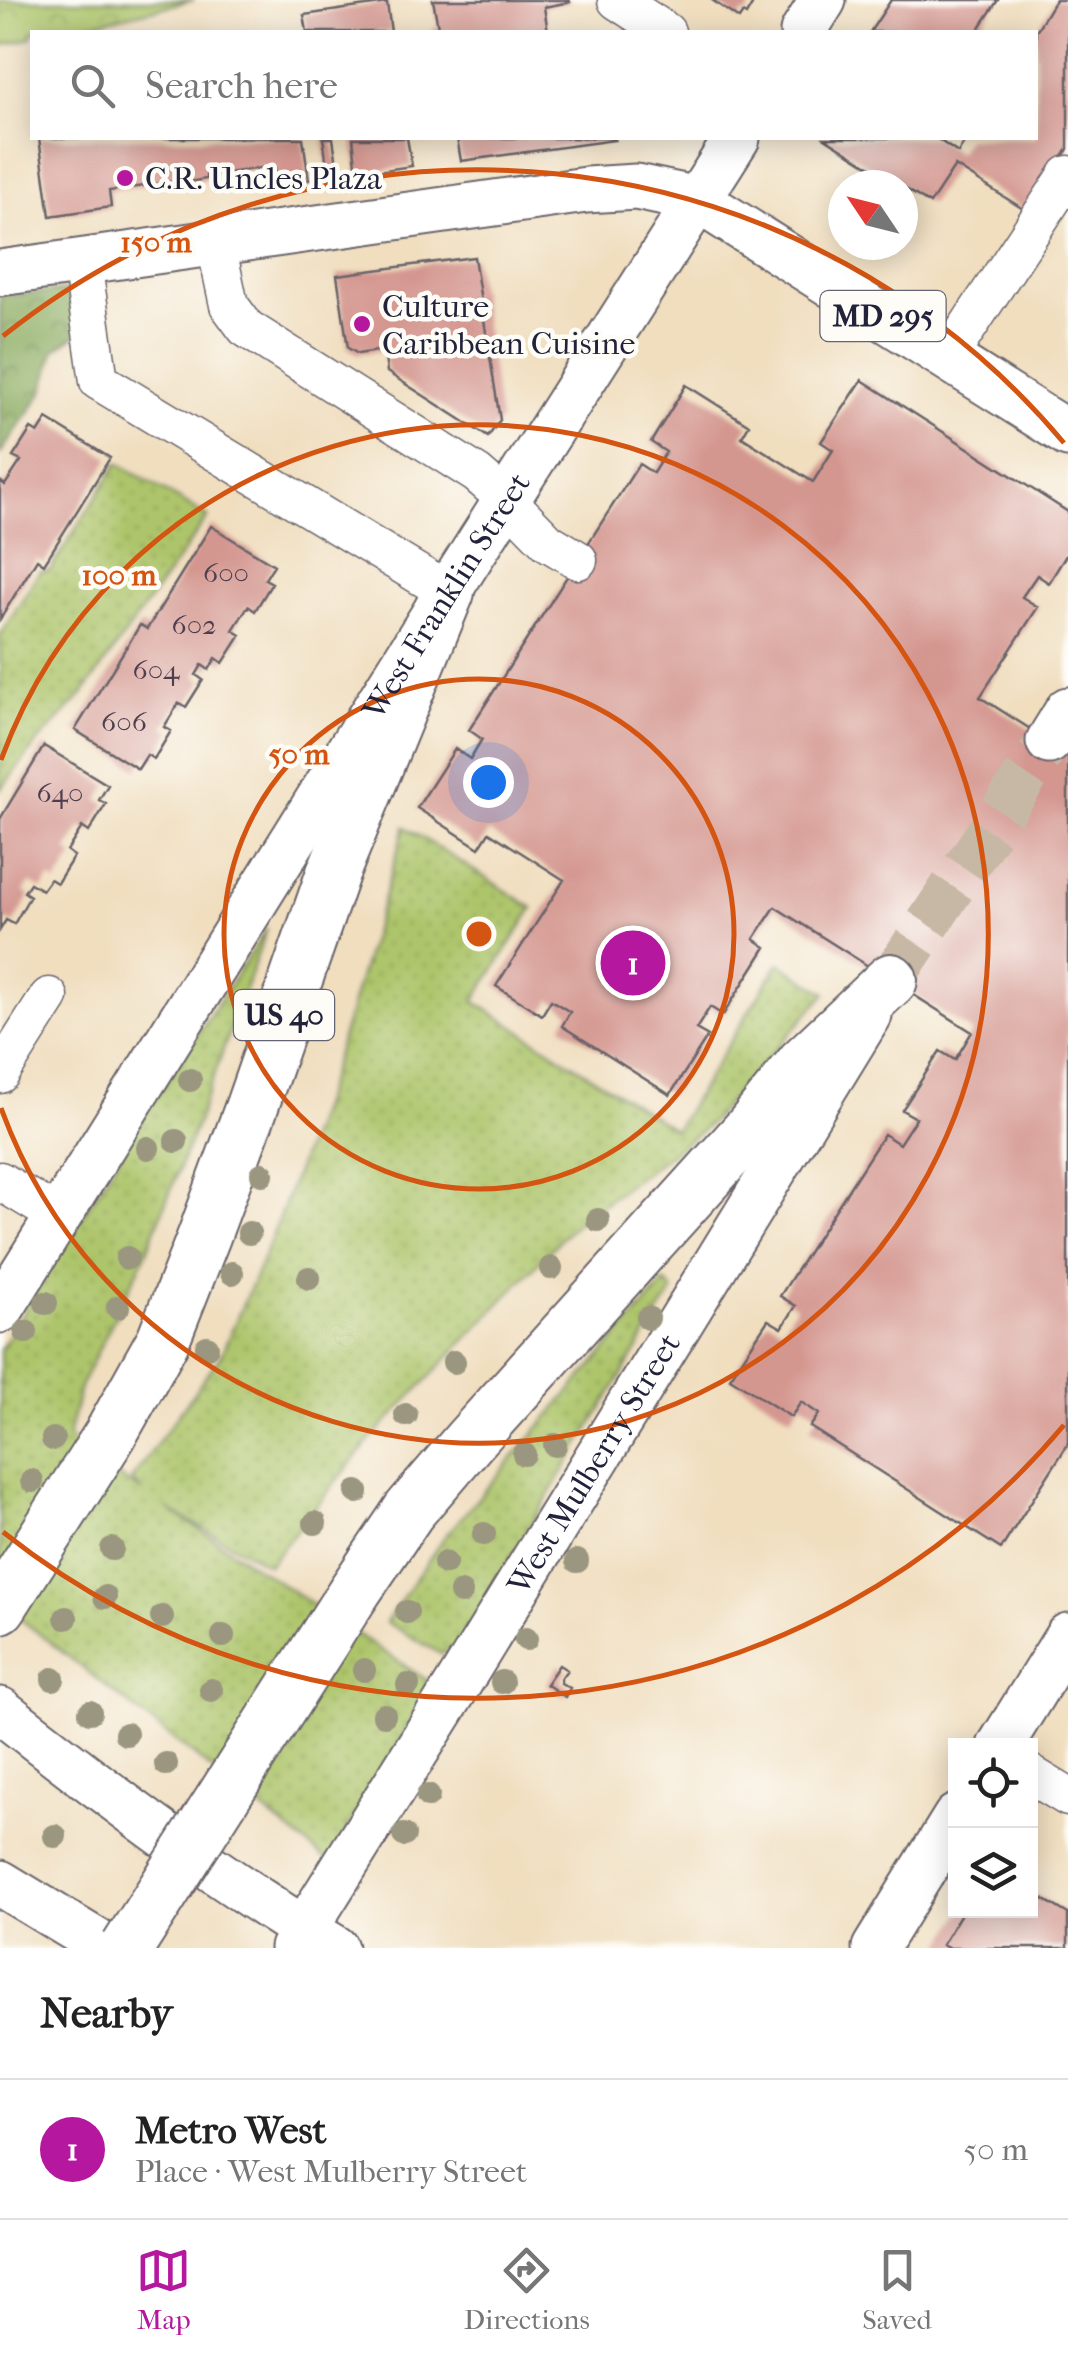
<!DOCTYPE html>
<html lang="en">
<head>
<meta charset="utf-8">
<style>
	body { margin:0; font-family:"IM FELL French Canon",serif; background:#f6f6f6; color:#222 }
	.controls { position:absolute; right:30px; bottom:30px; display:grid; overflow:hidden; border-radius:0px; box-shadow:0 5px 25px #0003 }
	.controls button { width:90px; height:90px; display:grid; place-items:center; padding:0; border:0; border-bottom:2px solid #e0e0e0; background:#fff; color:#222; font:50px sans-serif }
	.compass { position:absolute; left:828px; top:170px; width:90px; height:90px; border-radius:50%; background:#fff; box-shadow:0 5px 25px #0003; rotate:305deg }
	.you { position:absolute; left:488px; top:782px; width:35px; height:35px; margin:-25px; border:8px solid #fff; border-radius:50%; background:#1a73e8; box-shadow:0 0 0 15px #1a73e833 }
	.badge { display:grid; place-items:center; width:65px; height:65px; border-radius:50%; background:#b5179e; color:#fff; font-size:32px; font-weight:700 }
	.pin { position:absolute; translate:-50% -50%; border:5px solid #fff; box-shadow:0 2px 10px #0006 }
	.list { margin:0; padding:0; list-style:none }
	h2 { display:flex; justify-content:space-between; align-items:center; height:130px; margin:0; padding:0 40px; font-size:42px }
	h2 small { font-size:32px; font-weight:400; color:#767676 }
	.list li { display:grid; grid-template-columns:65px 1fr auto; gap:30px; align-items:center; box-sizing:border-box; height:140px; padding:0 40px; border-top:2px solid #e0e0e0 }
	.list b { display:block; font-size:38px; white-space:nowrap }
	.list p { margin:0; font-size:32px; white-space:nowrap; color:#767676 }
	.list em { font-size:32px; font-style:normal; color:#767676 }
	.icon { flex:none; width:55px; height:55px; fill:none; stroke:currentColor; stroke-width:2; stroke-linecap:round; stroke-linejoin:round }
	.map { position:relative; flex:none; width:1068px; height:1948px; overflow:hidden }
	.search { position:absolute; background:#fff; box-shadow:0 5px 25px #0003; left:30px; right:30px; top:30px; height:110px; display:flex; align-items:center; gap:25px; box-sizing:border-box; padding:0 35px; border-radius:0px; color:#767676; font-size:38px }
	.sheet { height:270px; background:#fff }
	nav { display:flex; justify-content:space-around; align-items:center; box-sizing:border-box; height:140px; border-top:2px solid #e0e0e0; background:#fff; font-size:28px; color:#767676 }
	nav a { display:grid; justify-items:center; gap:5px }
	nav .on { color:#b5179e }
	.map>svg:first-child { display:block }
</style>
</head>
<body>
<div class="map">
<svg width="1068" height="1948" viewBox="0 0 1068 1948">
	<defs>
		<pattern id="grass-dots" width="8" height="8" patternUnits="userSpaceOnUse" patternTransform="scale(2.5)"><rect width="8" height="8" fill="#adc56a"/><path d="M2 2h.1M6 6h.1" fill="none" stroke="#95a95d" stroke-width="1.8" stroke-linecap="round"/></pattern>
		<pattern id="forest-crowns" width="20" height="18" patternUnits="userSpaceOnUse" patternTransform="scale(2.5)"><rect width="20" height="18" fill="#8aaa5e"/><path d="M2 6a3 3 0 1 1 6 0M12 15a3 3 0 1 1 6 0" fill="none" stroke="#708a4f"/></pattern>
		<pattern id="park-crowns" width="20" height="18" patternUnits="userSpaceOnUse" patternTransform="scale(2.5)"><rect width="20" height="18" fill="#adc56a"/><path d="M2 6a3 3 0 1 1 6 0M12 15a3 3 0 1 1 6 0" fill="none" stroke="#95a95d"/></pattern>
	</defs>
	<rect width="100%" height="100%" fill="#fdfcf7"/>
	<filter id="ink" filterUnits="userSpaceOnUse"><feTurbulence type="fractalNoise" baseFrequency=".01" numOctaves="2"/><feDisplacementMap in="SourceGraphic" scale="20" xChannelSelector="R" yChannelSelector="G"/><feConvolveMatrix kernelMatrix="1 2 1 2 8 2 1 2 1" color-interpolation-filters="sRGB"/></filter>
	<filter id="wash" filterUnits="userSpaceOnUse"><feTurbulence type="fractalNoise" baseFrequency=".0048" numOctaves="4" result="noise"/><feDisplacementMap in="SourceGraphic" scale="40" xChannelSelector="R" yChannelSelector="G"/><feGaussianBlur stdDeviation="2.25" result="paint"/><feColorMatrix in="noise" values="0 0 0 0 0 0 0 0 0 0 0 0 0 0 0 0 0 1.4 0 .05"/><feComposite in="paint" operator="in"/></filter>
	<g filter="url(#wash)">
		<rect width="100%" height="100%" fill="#f0debf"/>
		<path fill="url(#grass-dots)" stroke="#687452" stroke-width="2.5" d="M118 463 208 517 83 694 37 743 0 790V635L39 572 50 570Z
			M405 827 533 908 474 1001 675 1130 779 963 826 993 706 1127 573 1226 372 1438 268 1565 168 1509 434 1685 328 1861 0 1603V1350L151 1105 267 928 199 1117 145 1256 80 1387 68 1437 119 1477 143 1492 131 1480 221 1355 272 1237 324 1096Z
			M665 1282 673 1291 456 1648 441 1654 386 1622 442 1540Z"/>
		<path fill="url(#forest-crowns)" stroke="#56664c" stroke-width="2.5" d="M70 290 79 333 54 351 43 392 0 454V296Z"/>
		<path fill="url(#park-crowns)" stroke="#687452" stroke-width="2.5" d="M0 0H194L57 32H32V38L0 46Z"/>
		<g id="blocks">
			<path fill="#d49790" d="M433 0H569L570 2 544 7 548 32H432L431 29 438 27Z
				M712 0H755L746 15 743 13 739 19Z
				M891 0H998L977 32H870Z
				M1055 0H1068V149L1028 212 955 166 930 204 825 138H936L958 153 967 138H1036V31Z
				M387 3 391 32H307L304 15Z
				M39 138H303L309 180 278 185 275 166 206 176V179L171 185V182L109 191 111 207 50 216Z
				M323 138H333L339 178 329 179Z
				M353 138H407L412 166 357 174Z
				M457 138H615V140L461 161Z
				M474 257 500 420 488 437 387 372 384 350 358 354 348 348 337 275Z
				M862 380 1068 512V552L1049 583 1037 575 1022 597 1038 607 980 697 1068 753V1444L1001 1549 810 1427 819 1414 801 1402 791 1417 730 1378 768 1320 782 1328 796 1306 780 1296 884 1134 899 1144 916 1118 902 1110 940 1051 955 1060 972 1032 775 907 754 939 766 947 723 1015 710 1007 696 1029 708 1036 670 1095 562 1026 570 1012 551 1000 542 1015 496 986 564 880 489 832 479 848 417 808 455 749 470 759 482 739 469 730 639 464 653 473 666 452 651 442 686 385 749 425 742 437 813 482 833 450 821 442Z
				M47 419 110 458 44 564 37 559 0 619V481L5 485 21 461 13 457 31 429 38 433Z
				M211 526 274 565 265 579 272 583 255 611 248 606 233 630 241 635 223 663 216 658 209 670 202 665 196 675 203 680 186 707 179 703 164 727 171 731 154 759 147 755 138 769 75 730 140 625 147 629Z
				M44 746 108 785 99 800 106 804 89 832 82 827 67 851 74 856 57 883 50 879 42 890 30 883 24 892 30 896 14 924 6 920 0 930V819Z
				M559 1665 567 1670 561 1678V1683L570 1688 565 1697 546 1684Z
				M1030 1891 1068 1914V1948H948L942 1945 963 1910H1030Z"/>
		</g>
	</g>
	<g filter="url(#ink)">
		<use href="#blocks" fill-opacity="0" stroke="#6a6469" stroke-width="2.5"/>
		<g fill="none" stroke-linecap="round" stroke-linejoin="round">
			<path stroke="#c7b8a5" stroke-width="45" stroke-dasharray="45 22" stroke-linecap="butt" d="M891 980 1049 741"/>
			<defs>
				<path id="minor" d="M617 0 666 32
					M216 244 229 305 246 328 477 474 507 500 548 542 578 560
					M82 262 99 381 448 592
					M948 357 1068 175
					M0 1074 49 997
					M0 1181 58 1216
					M1030 1774 1068 1797"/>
				<g id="major">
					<path d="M803 32 823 0"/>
					<path d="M0 273 586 190 636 187 698 200 1068 434"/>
					<path d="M1049 741 1068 710"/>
					<path id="s1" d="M0 1310 448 592 737 138"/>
					<path d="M0 1710C107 1794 217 1878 335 1948"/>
					<path d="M1000 1746 1068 1636"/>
					<path d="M0 1883 107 1948"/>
					<path id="s2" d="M293 1948 457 1686 869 1015"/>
					<path d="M875 1948 956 1817"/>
				</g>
				<path id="highway" d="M354 1592 409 1511 469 1441 751 1128 803 1063 891 980
					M0 1607 110 1435 163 1340 204 1236 252 1106 333 873 448 592"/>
			</defs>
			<use href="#minor" stroke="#6a6469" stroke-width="41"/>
			<use href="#major" stroke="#6a6469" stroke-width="49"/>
			<use href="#highway" stroke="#6a6469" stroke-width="56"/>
			<use href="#minor" stroke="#fff" stroke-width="38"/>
			<use href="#major" stroke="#fff" stroke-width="45"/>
			<use href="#highway" stroke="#fff" stroke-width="52"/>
			<defs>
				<path id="highway-bridge" d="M127 1948 354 1592"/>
			</defs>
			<use href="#highway-bridge" stroke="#6a6469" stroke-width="56" stroke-linecap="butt"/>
			<use href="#highway-bridge" stroke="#fff" stroke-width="52"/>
		</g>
		<g fill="#9a967f">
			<circle cx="190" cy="1080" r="12"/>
			<circle cx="176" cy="1141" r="12"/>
			<circle cx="148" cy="1148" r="12"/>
			<circle cx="262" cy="1174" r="12"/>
			<circle cx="598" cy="1220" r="12"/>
			<circle cx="249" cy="1233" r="12"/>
			<circle cx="127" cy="1258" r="12"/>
			<circle cx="551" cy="1268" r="12"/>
			<circle cx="232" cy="1273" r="12"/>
			<circle cx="309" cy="1278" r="12"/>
			<circle cx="46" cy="1303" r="12"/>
			<circle cx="118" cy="1307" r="12"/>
			<circle cx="648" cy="1318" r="12"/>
			<circle cx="26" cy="1332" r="12"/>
			<circle cx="207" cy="1347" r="12"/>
			<circle cx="454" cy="1362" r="12"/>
			<circle cx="406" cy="1415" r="12"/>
			<circle cx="53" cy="1439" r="12"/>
			<circle cx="555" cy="1445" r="12"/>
			<circle cx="524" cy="1454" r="12"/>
			<circle cx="32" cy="1481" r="12"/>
			<circle cx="357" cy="1492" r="12"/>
			<circle cx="315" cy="1523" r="12"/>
			<circle cx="484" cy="1534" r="12"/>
			<circle cx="112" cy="1549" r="12"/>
			<circle cx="577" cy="1561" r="12"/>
			<circle cx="445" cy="1563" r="12"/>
			<circle cx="461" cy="1593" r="12"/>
			<circle cx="105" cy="1597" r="12"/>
			<circle cx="407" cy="1612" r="12"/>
			<circle cx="162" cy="1617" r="12"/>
			<circle cx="66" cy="1618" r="12"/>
			<circle cx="223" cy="1636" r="12"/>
			<circle cx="526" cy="1639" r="12"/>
			<circle cx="364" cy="1670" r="12"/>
			<circle cx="53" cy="1679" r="12"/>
			<circle cx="502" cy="1682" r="12"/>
			<circle cx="408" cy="1685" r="12"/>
			<circle cx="211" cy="1690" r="12"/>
			<circle cx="90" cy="1712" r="12"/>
			<circle cx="384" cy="1715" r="12"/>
			<circle cx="126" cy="1734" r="12"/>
			<circle cx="166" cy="1764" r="12"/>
			<circle cx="428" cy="1796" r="12"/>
			<circle cx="404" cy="1835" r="12"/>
			<circle cx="55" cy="1836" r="12"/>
		</g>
	</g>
	<g fill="none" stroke="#d45411" stroke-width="5">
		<circle cx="479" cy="934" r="255"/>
		<path d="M1 760A509 509 0 1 1 1 1108"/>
		<path d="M1064 1425A764 764 0 0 1 3 1532M3 336A764 764 0 0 1 1064 443"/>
	</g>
	<g fill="#b5179e" stroke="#fdfcf7" stroke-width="4">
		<circle cx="125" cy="178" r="10"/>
		<circle cx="362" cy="324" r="10"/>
	</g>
	<g text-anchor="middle" stroke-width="9" stroke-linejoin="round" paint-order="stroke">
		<g font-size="28" fill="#4e3f50">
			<text x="226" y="582">600</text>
			<text x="194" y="634">602</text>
			<text x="156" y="679">604</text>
			<text x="124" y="731">606</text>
			<text x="60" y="802">640</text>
		</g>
		<g fill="#fdfcf7" stroke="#646373" stroke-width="2.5">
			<rect x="820.5" y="291" width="125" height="50" rx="8"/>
			<rect x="234" y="990" width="100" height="50" rx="8"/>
		</g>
		<g font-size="30" font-weight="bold" fill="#22223b">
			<text x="883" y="326">MD 295</text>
			<text x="284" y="1025">US 40</text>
		</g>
		<g font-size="32" fill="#22223b" stroke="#fdfcf7" text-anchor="start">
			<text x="145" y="189">C.R. Uncles Plaza</text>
			<text x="382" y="317">Culture<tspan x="382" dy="37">Caribbean Cuisine</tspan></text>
		</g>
		<g font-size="32" fill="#22223b" stroke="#fdfcf7">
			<text dy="11" stroke="none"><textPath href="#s1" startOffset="842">West Franklin Street</textPath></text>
			<text dy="11" stroke="none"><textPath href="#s2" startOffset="570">West Mulberry Street</textPath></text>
		</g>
	</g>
	<circle cx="479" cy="934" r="15" fill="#d45411" stroke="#fdfcf7" stroke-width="5"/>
	<g font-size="30" text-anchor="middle" font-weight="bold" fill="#d45411" stroke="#fdfcf7" stroke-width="9" stroke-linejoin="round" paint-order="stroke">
		<text x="156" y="252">150 m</text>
		<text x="119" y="585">100 m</text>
		<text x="299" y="764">50 m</text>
	</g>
</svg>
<div class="controls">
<button><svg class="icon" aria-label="locate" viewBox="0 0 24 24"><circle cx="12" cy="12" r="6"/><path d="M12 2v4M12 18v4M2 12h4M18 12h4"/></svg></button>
<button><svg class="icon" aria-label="layers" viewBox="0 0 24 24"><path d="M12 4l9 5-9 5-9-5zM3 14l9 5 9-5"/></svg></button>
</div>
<svg class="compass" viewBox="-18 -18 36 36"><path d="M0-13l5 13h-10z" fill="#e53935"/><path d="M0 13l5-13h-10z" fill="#767676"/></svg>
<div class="you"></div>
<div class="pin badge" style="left:633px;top:963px">1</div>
<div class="search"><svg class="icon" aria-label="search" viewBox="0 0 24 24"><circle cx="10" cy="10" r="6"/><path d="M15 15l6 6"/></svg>Search here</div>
</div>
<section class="sheet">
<h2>Nearby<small></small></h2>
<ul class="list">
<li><span class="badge">1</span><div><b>Metro West</b><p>Place · West Mulberry Street</p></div><em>50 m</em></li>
</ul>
</section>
<nav>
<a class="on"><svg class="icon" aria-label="map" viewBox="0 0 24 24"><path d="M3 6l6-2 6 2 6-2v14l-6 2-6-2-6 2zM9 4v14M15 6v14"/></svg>Map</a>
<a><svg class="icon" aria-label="directions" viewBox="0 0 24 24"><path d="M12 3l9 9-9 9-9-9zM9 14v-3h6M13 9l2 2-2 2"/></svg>Directions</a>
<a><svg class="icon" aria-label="saved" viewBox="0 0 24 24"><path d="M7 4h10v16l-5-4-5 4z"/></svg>Saved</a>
</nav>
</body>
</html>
